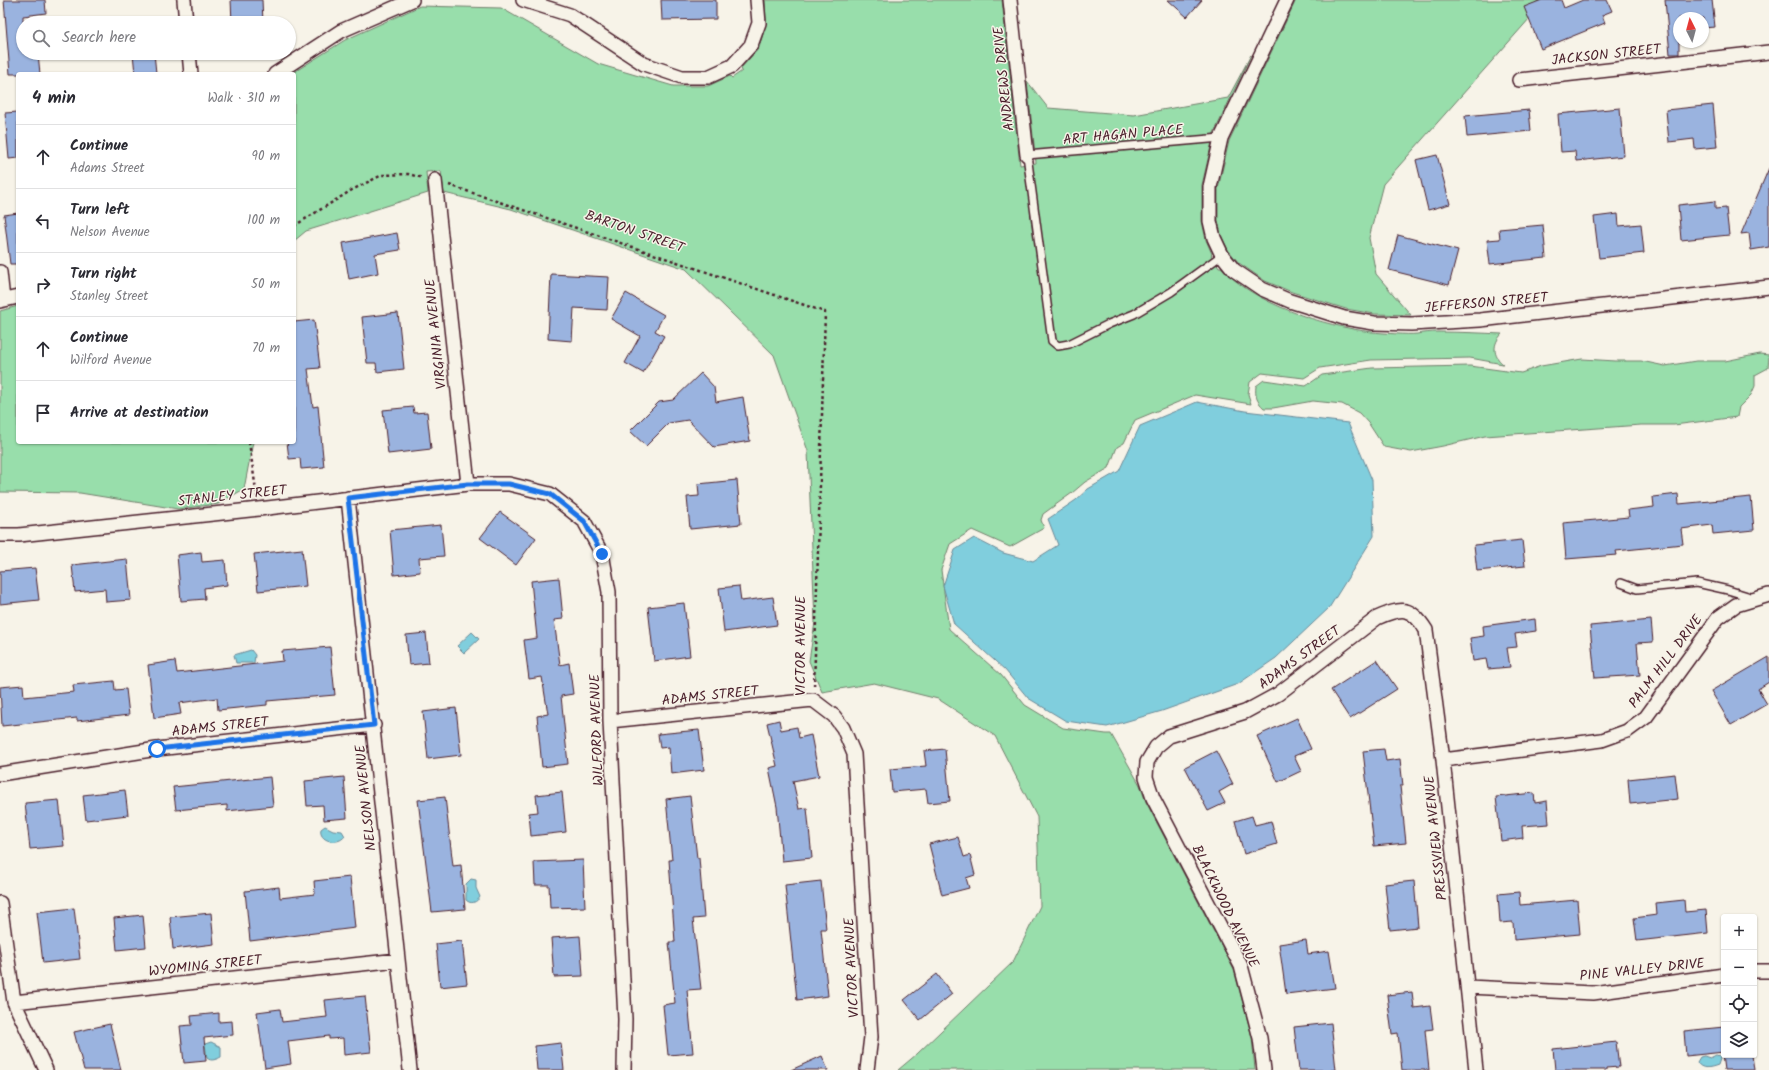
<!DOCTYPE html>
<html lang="en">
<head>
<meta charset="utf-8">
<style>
	body { margin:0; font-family:Kalam,sans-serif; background:#f7f7f7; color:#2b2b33 }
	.controls { position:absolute; right:12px; bottom:12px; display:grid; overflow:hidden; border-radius:4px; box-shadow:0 1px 3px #0004 }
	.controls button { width:36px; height:36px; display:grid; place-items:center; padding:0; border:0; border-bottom:1px solid #e1e1e2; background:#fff; color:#2b2b33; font:20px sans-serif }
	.compass { position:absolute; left:1673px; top:12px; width:36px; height:36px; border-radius:50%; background:#fff; box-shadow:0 1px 3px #0004; rotate:354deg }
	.stop { position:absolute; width:12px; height:12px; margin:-9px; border:3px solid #1a73e8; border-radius:50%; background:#fff }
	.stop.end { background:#1a73e8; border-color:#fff; box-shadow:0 1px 4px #0008 }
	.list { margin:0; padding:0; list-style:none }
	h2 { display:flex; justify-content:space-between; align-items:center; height:52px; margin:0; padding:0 16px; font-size:17px }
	h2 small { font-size:13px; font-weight:400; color:#7c7c81 }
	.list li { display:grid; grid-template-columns:26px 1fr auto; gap:12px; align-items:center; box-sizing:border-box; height:64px; padding:0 16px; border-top:1px solid #e1e1e2 }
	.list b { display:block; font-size:15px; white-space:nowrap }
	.list p { margin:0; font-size:13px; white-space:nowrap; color:#7c7c81 }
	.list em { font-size:13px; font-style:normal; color:#7c7c81 }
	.icon { flex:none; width:22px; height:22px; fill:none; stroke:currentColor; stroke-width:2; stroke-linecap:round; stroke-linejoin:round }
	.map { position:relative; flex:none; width:1769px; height:1070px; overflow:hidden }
	.search { position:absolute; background:#fff; box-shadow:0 1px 3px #0004; left:16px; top:16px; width:280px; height:44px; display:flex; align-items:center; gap:10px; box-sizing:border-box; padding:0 14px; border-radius:22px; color:#7c7c81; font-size:15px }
	.panel { position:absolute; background:#fff; box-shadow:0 1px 3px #0004; left:16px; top:72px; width:280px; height:372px; border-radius:4px }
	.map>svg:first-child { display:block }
</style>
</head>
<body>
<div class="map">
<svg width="1769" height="1070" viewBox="0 0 1769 1070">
	<rect width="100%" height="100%" fill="#f7f3e8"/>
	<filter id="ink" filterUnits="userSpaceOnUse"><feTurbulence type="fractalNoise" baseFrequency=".025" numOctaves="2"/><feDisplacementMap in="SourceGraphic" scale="8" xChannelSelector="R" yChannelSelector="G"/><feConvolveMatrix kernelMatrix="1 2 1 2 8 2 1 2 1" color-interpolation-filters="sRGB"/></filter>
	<g filter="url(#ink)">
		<path fill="#98deab" stroke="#717e6b" d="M765 0H1002L1020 165 1036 163 1027 81 1048 108 1134 115 1228 98 1251 55 1214 133 1202 185V221L1206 240 1212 254 1211 255 1219 267H1221C1253 304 1324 326 1372 332 1382 333 1408 335 1417 334 1423 333 1431 332 1438 332 1459 332 1481 333 1502 334 1492 344 1493 356 1503 364L1470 358 1371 360 1320 368 1304 378 1262 373 1250 382 1248 394 1251 404 1195 395 1135 420 1124 443 1117 447 1109 468 1085 482 1072 493 1043 514 1041 520 1044 528 1010 547 972 530 950 544 941 570 949 629 1001 675 1025 705 1063 728 1106 734H1111L1140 785 1146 802 1234 970 1252 1037 1255 1070H898L917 1054 1013 962 1040 906 1037 817 995 736 938 699 874 683 822 692 809 661 815 622 808 451 774 355 686 269 511 209 444 193 441 171 426 172 428 193 306 231 294 241V74H291L345 40 420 6 501 8 598 64 673 86H708L730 76 732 78 742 71 741 68 759 48 766 23Z
			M1296 0H1546L1383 184 1369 238 1376 274 1411 315 1375 314 1346 309 1292 292 1265 281 1239 263 1228 250 1221 235 1218 220V189L1229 141Z
			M18 306V442H253L244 489 218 504 178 509 80 493 0 492V311Z
			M1760 354 1769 355 1768 368 1755 375V386L1751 395 1739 407 1737 417 1674 425H1641L1485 436 1443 446 1411 452 1384 447 1369 424 1359 413 1342 404 1313 401 1273 408H1264C1256 401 1255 395 1256 386L1264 380 1306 386 1322 375 1372 368 1470 366 1521 373 1541 366 1582 359 1616 361H1641L1665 366 1696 361H1725Z"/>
		<path fill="#80cedd" stroke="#6a8896" d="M1197 402 1245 411 1348 423 1372 480 1374 536 1329 608 1276 658 1238 684 1162 711 1107 727 1066 721 1028 698 1005 670 954 624 943 586 955 550 974 538 1003 553 1033 561 1058 545 1048 519 1076 500 1088 489 1119 471 1140 426Z
			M472 632 479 639 464 653 457 646Z
			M251 650 255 655 254 663H236L234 655Z
			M325 826 333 830 342 831 345 836C338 846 318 841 321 829Z
			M471 879 476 880V888L480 897C477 902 471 905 466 900V884Z
			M211 1042 221 1047V1057C217 1059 211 1062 207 1058L205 1044Z
			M1716 1055 1719 1056 1720 1059 1718 1065C1710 1068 1701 1070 1697 1062L1700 1057 1704 1056 1710 1058Z"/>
		<path fill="#9ab3df" stroke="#4a1f2b" d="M4 0H45L46 13 23 16V53H38L40 74H10Z
			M231 0H262L263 23H232Z
			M661 0H716V19L662 20Z
			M1168 0H1202L1187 17Z
			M1542 0H1561L1564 8 1583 0H1607L1612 11 1602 15 1605 23 1541 49 1524 7Z
			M1665 0H1712L1715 27 1703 28V18H1679V54H1670Z
			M133 53H154L156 73 135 74Z
			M1713 105 1717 147 1695 149 1694 139 1669 142 1666 110Z
			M1620 108 1624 156 1576 161 1575 151 1561 152 1558 114Z
			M1529 110 1531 131 1467 137 1465 116Z
			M18 112V158L9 159 5 113Z
			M1437 155 1450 204 1428 210 1416 160Z
			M1769 168V247L1751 250 1749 233 1741 234Z
			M1715 201V209L1726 208 1729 235 1681 240 1678 205Z
			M18 213V264H10L4 215Z
			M1618 214 1619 226 1641 224 1644 253 1599 258 1594 217Z
			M1543 225 1546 258 1490 264 1487 240 1500 239 1499 229Z
			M397 233 400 250 375 254 378 273 349 279 343 243Z
			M1398 235 1458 251 1449 285 1389 270Z
			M551 274 609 277 607 310 574 308 572 341 548 339Z
			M626 293 664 315 655 331 664 336 643 373 625 363 640 336 611 319Z
			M398 313 404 369 377 372 376 363H367L362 317Z
			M314 320 320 368 308 369 313 407 318 406 324 467 301 469 300 458 289 459 287 442H294V322Z
			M701 373 714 387 716 402 743 397 750 441 714 447 688 420 669 423 646 446 630 431 659 402 673 400Z
			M413 407 414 413 427 412 431 449 388 454 383 410Z
			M737 480 741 524 690 529 687 497 699 496 698 484Z
			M1678 494 1679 504 1751 497 1754 530 1713 534 1712 525 1681 529 1683 544 1616 551 1617 555 1566 559 1563 523 1629 517 1628 510 1654 507 1653 497Z
			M500 512 536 538 516 565 480 538Z
			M441 525 444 556 419 558 420 572 394 575 390 530Z
			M1522 540 1525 566 1477 571 1474 545Z
			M302 549 306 586 258 591 254 554Z
			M201 552 202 562 225 560 227 585 204 588 205 599 181 601 177 555Z
			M127 559 131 600 106 602 105 589 75 592 72 565Z
			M35 568 39 600 0 604V571Z
			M559 578 563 619 554 620 560 665 569 663 573 694 561 696 568 764 542 767 537 716 548 714 542 677 529 679 524 640 537 638 531 581Z
			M739 586 741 601 773 597 777 625 724 632 719 588Z
			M684 603 690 656 654 661 648 607Z
			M1535 619 1536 631 1515 634 1517 647 1507 648 1510 667 1488 669 1486 659 1473 661 1470 638 1484 636 1483 626Z
			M1651 620 1653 642 1637 643 1640 675 1595 678 1590 626Z
			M426 633 429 663 409 665 406 635Z
			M330 647 335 695 267 701V705L218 710 217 698 179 703 181 714 154 718 148 665 175 661 177 673 283 661 282 651Z
			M1769 657V682L1758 689 1767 704 1731 725 1711 691Z
			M1377 660 1397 689 1350 719 1331 690Z
			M114 681 115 690 126 689 129 715 77 721V718L2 726 0 687 23 685 24 697 74 692 73 685Z
			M456 708 461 755 428 759 423 712Z
			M1297 718 1311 749 1294 756 1301 771 1278 782 1257 736Z
			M779 720 781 730 797 727 799 738 811 735 819 776 793 781 799 809 807 808 812 858 782 861 777 807 769 768 777 766 767 723Z
			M699 730 704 770 671 774 669 747 660 748 658 734Z
			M945 749 950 801 928 803 926 789 892 792 890 769 926 766 924 751Z
			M1384 749 1386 761 1400 759 1403 786H1400L1406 843 1374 846 1363 751Z
			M1216 751 1233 784 1219 792 1225 803 1208 811 1185 767Z
			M1675 774 1678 799 1630 804 1628 779Z
			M270 777 273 806 227 811V805L176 810 173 787Z
			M344 777 347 818 324 820 323 805 307 806 305 781Z
			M125 790 128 815 86 820 83 795Z
			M562 792 566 832 531 836 529 813 538 812 536 795Z
			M1534 793 1535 803 1547 801 1549 824 1522 826 1523 838 1501 841 1496 797Z
			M690 796 697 858H699L704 918 693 919 701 989 687 990 693 1053 668 1055 663 1005 675 1003 669 942H675L669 860H672L666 799Z
			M445 797 453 866 461 865 465 909 432 912 418 800Z
			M59 800 64 846 30 849 25 803Z
			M1252 816 1255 825 1271 821 1277 844 1244 854 1235 821Z
			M958 837 964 857 970 855 975 875 966 878 969 888 942 895 929 844Z
			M583 860 585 907 550 908 549 885H535L534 862Z
			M350 877 355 928 250 941 245 891 279 887 280 898 315 894 314 881Z
			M821 881 826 929H821L828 996 797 1000 785 885Z
			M1414 881 1418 927 1390 930 1385 884Z
			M1519 892 1520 905 1577 900 1580 934 1514 940 1513 922 1500 923 1498 894Z
			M1684 900 1685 912 1706 910 1708 933 1637 941 1634 918 1657 915 1656 903Z
			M74 908 80 959 43 963 37 912Z
			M211 913 214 944 173 949 170 917Z
			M143 915 146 947 117 950 114 918Z
			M580 936 583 976 554 977 551 938Z
			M1306 940 1308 954 1329 951 1335 988 1286 994 1279 944Z
			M462 941 467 984 440 987 436 944Z
			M937 974 952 994 920 1020 904 1000Z
			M1412 992 1414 1008 1430 1006 1433 1029 1425 1030 1429 1070H1402L1398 1033 1392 1034 1387 995Z
			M365 996 371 1052 344 1055 343 1038 329 1039V1036L288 1041 291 1064 265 1068 257 1012 280 1009 282 1022 327 1017 325 1000Z
			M219 1013V1022L232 1021 233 1035 204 1038 206 1061 184 1063 180 1026 192 1025 191 1016Z
			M1331 1023 1336 1070H1299L1294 1027Z
			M110 1024 121 1070H84L74 1032Z
			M1724 1027V1052L1686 1056 1684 1031Z
			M1616 1042 1619 1067 1606 1068V1070H1555L1553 1049Z
			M561 1043 564 1070H537L535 1046Z
			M1722 1055H1752L1754 1070H1724Z
			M822 1056 828 1070H791Z"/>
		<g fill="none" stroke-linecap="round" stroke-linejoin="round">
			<defs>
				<path id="service" d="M1221 138 1027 155 1052 341 1058 346 1069 344 1109 324 1134 314 1171 292 1222 255
					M1621 583 1637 589 1697 583 1728 590 1754 598"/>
				<path id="minor" d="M184 0 186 23
					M523 0 570 15 644 64 682 77H708L732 66 751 45 759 23 757 0
					M1010 0 1027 155
					M1287 0 1221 138 1210 187V221L1214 238 1222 255 1234 270 1262 289 1290 301 1344 318 1374 323 1411 324 1480 320 1769 287
					M189 53 191 74
					M275 74 341 31 412 0
					M1519 80 1769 52
					M435 180 468 484
					M0 272 3 300
					M0 301 18 297
					M348 498 410 1070
					M0 535H19L259 509 468 484H509L550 494 584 521 602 554 609 592 610 721 625 1019 624 1070
					M610 721 813 700 834 716 843 728 854 754 871 1037 867 1070
					M1443 760 1602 740 1627 731 1646 717 1718 618 1736 605 1769 595
					M0 774 157 749 374 725
					M0 903 14 1002 46 1070
					M1754 971H1769
					M1468 987 1593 993 1724 975
					M14 1002 398 960
					M1264 1070 1260 1038 1241 966 1153 798 1146 777 1147 762 1156 747 1169 736 1245 712 1278 694 1377 618C1402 607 1411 606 1426 630L1443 760 1476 1070"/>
			</defs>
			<use href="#service" stroke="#4a1f2b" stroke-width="10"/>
			<use href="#minor" stroke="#4a1f2b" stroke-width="16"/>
			<path stroke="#4a1f2b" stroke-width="2.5" stroke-dasharray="3 3" stroke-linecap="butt" d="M449 185 825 312 814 688
				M294 226 352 190 382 175 408 174 423 178
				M249 442 257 497"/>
			<use href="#service" stroke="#f7f3e8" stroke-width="7"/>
			<use href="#minor" stroke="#f7f3e8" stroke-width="13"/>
		</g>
	</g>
	<g fill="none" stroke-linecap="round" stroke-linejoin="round" filter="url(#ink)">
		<path stroke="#1a73e8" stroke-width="5" d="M157 749 374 725 348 498 468 484H509L550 494 584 521 602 554"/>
	</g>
	<g text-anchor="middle" stroke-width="3" stroke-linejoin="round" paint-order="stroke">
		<g font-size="14" fill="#4a1f2b" stroke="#f7f3e8">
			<text transform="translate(1606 54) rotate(-6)" y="5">JACKSON STREET</text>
			<text transform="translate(1003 79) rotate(-96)" y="5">ANDREWS DRIVE</text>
			<text transform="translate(1123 134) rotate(-5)" y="5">ART HAGAN PLACE</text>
			<text transform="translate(635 231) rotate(19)" y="5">BARTON STREET</text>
			<text transform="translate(1486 302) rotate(-5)" y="5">JEFFERSON STREET</text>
			<text transform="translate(435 334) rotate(-96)" y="5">VIRGINIA AVENUE</text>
			<text transform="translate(232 495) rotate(-6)" y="5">STANLEY STREET</text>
			<text transform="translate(800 646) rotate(-90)" y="5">VICTOR AVENUE</text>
			<text transform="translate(1299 657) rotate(-36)" y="5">ADAMS STREET</text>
			<text transform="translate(1665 661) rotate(-53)" y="5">PALM HILL DRIVE</text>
			<text transform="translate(710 695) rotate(-6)" y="5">ADAMS STREET</text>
			<text transform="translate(220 726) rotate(-6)" y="5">ADAMS STREET</text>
			<text transform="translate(596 730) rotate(-92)" y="5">WILFORD AVENUE</text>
			<text transform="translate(365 798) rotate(-96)" y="5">NELSON AVENUE</text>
			<text transform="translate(1435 838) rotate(-96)" y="5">PRESSVIEW AVENUE</text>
			<text transform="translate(1226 906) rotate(64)" y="5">BLACKWOOD AVENUE</text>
			<text transform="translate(205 965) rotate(-6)" y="5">WYOMING STREET</text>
			<text transform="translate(851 968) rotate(-93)" y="5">VICTOR AVENUE</text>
			<text transform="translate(1642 969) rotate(-6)" y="5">PINE VALLEY DRIVE</text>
		</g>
	</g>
</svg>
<div class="controls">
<button>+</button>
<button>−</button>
<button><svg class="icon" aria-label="locate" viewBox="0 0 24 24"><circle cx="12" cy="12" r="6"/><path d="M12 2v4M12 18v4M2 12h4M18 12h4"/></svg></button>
<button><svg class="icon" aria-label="layers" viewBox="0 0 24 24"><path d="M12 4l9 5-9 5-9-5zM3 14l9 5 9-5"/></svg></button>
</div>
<svg class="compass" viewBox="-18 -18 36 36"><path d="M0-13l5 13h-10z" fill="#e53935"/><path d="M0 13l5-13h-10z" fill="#7c7c81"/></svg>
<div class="stop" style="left:157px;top:749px"></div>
<div class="stop end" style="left:602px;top:554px"></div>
<div class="search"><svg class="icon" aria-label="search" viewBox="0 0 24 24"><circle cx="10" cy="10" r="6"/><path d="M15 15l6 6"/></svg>Search here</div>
<section class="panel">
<h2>4 min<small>Walk · 310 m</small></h2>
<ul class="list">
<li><svg class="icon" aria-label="ahead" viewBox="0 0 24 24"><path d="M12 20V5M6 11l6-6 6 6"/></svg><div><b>Continue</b><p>Adams Street</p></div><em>90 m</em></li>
<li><svg class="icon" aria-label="left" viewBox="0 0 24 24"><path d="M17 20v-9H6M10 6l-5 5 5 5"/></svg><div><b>Turn left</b><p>Nelson Avenue</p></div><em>100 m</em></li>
<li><svg class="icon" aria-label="right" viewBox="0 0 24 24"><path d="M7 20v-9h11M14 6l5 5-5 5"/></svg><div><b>Turn right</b><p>Stanley Street</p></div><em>50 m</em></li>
<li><svg class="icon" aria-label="ahead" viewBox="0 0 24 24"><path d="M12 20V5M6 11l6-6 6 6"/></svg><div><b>Continue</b><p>Wilford Avenue</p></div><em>70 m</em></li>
<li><svg class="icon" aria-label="arrive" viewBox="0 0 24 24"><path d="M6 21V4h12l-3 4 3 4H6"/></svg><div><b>Arrive at destination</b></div></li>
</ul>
</section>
</div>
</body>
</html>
